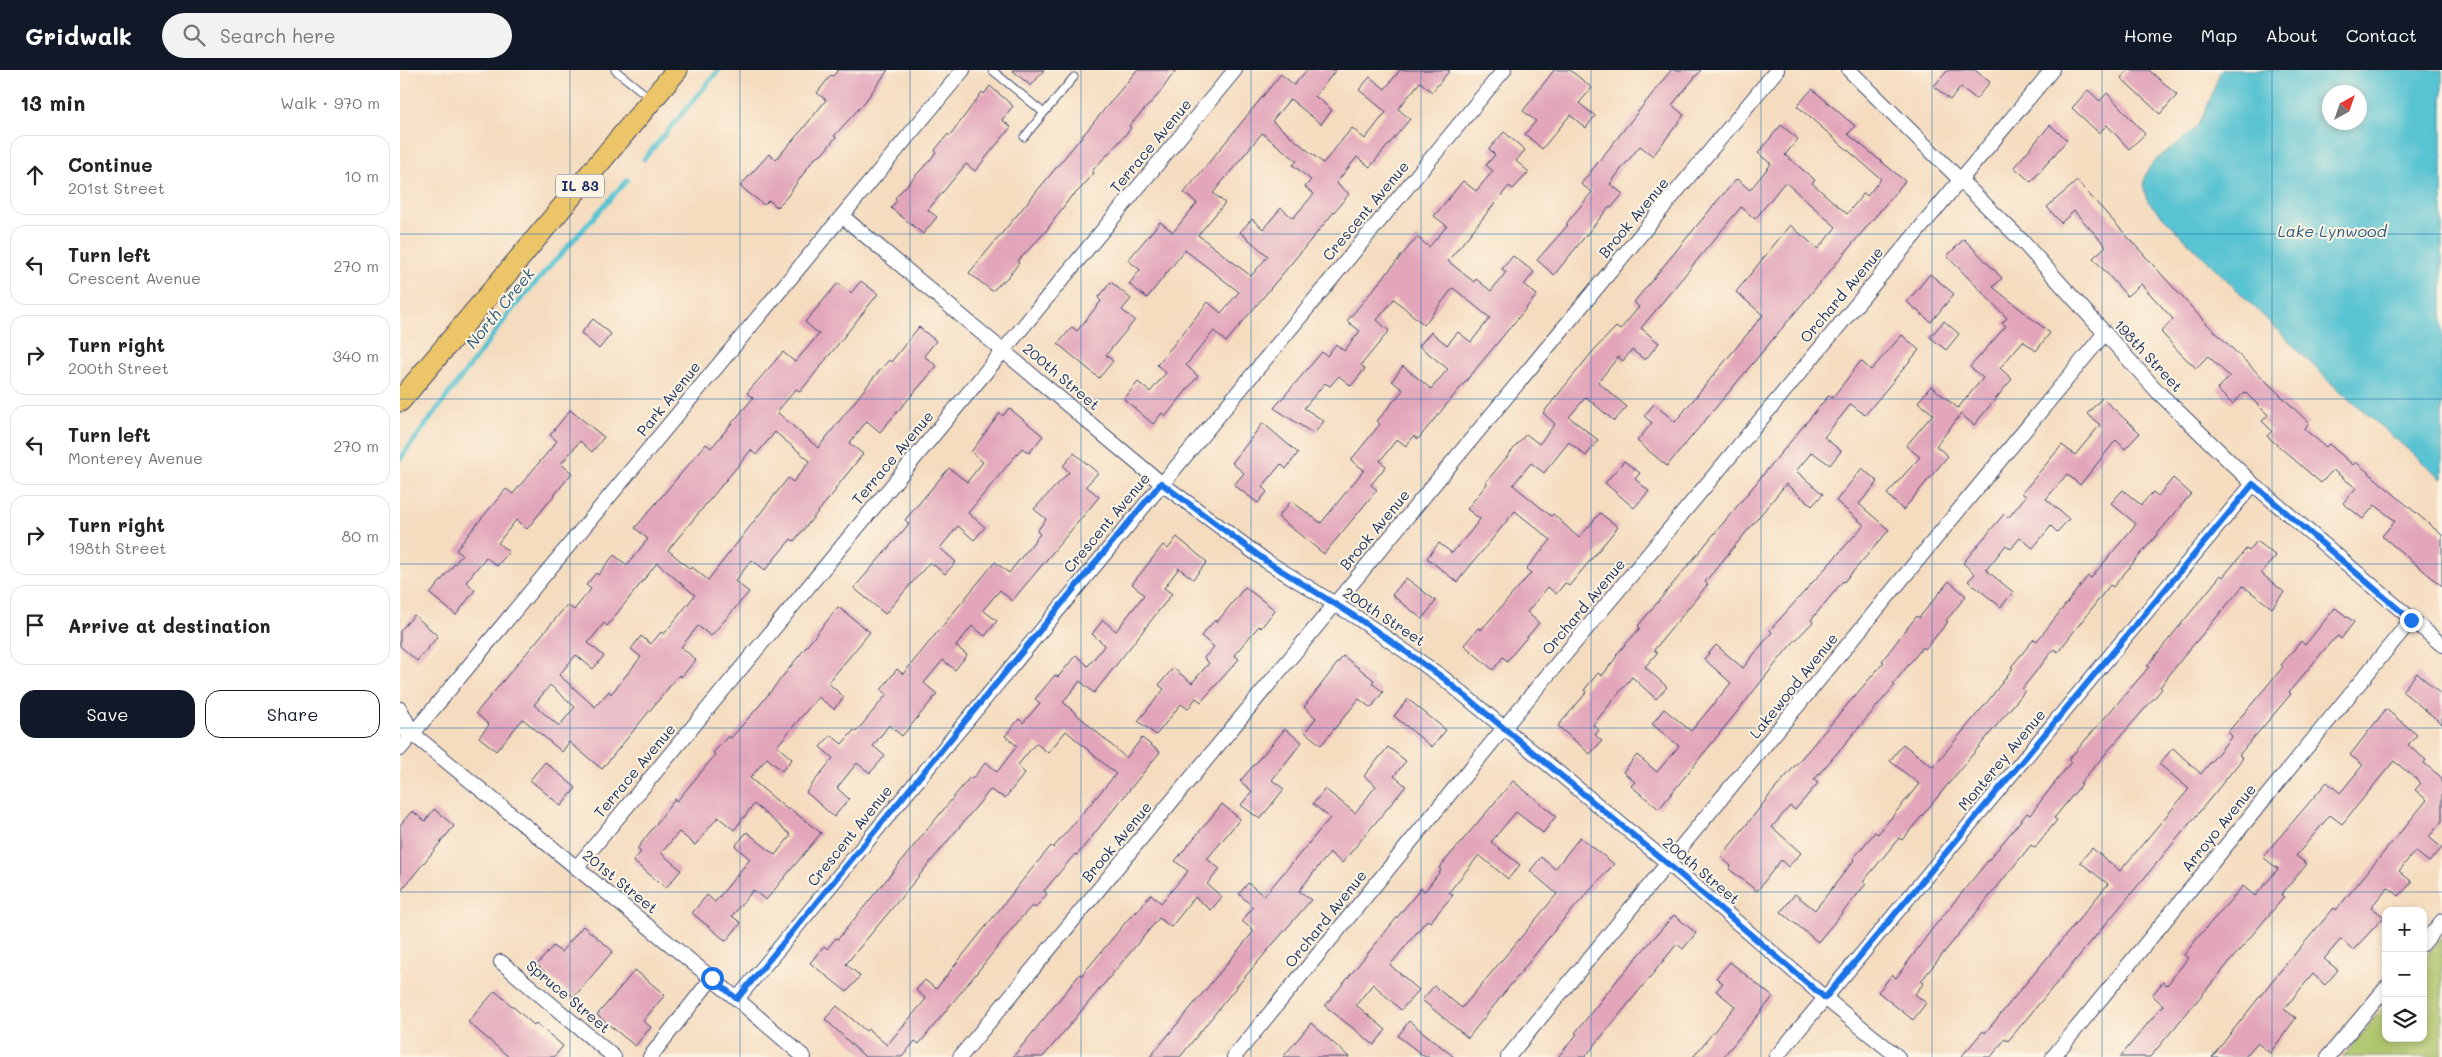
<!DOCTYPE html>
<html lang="en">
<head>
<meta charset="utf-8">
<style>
	body { margin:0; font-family:Mali,sans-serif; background:#f2f2f2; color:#222 }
	.controls { position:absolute; right:15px; bottom:15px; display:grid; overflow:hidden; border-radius:10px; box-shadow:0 2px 8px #0003 }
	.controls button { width:45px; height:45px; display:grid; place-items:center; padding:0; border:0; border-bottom:1px solid #e0e0e0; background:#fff; color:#222; font:25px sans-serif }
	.compass { position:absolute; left:1922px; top:15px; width:45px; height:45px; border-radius:50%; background:#fff; box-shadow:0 2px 8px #0003; rotate:40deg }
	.stop { position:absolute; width:15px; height:15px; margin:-11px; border:4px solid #1a73e8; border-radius:50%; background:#fff }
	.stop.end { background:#1a73e8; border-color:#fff; box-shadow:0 1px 5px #0008 }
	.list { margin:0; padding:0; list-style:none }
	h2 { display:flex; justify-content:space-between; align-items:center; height:65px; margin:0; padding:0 20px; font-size:21px }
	h2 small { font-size:16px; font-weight:400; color:#767676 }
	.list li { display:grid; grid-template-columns:32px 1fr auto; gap:15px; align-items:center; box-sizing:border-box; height:80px; margin:0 10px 10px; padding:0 10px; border:1px solid #e0e0e0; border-radius:15px }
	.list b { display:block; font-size:19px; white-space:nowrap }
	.list p { margin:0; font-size:16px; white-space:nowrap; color:#767676 }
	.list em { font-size:16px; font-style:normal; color:#767676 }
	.actions { display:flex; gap:10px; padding:15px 20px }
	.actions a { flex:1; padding:11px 0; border:1px solid #111827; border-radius:15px; text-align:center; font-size:18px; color:#111827 }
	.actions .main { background:#111827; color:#fff }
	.icon { flex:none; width:28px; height:28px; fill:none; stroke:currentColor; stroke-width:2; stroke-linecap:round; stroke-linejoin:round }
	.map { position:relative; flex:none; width:2042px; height:987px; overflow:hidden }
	header { display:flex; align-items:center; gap:30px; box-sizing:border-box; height:70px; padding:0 25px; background:#111827; color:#fff }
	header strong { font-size:24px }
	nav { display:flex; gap:28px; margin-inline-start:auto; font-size:18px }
	.search { width:350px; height:45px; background:#f2f2f2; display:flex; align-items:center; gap:12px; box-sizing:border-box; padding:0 18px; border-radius:28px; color:#767676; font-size:19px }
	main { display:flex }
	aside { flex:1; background:#fff }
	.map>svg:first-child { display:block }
</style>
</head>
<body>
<header>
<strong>Gridwalk</strong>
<div class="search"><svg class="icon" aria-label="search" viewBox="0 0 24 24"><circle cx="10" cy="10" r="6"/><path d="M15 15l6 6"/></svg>Search here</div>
<nav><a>Home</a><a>Map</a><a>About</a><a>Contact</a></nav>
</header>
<main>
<aside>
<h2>13 min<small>Walk · 970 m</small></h2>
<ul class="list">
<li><svg class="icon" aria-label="ahead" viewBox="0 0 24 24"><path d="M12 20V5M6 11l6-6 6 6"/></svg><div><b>Continue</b><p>201st Street</p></div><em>10 m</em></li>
<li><svg class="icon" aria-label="left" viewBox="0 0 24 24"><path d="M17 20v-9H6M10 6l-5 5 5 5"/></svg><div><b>Turn left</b><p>Crescent Avenue</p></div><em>270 m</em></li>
<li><svg class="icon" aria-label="right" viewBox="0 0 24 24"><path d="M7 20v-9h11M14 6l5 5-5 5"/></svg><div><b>Turn right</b><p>200th Street</p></div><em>340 m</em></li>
<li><svg class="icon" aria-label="left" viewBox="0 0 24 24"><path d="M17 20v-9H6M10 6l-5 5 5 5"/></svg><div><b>Turn left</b><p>Monterey Avenue</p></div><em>270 m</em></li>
<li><svg class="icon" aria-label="right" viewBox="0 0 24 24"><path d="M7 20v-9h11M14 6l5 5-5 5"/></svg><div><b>Turn right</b><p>198th Street</p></div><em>80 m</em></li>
<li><svg class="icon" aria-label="arrive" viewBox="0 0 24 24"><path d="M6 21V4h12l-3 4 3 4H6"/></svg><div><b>Arrive at destination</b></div></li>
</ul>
<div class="actions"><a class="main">Save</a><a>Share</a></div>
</aside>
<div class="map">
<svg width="2042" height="987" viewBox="0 0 2042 987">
	<rect width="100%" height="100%" fill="#fcf5e5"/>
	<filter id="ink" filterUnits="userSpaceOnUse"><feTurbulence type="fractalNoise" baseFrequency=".02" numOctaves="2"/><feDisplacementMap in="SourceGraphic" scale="10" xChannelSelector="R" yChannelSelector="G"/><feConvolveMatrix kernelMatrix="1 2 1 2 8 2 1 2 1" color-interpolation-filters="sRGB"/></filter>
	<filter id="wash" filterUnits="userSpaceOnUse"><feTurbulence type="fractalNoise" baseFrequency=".0096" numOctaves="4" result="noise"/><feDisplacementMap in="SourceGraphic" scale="20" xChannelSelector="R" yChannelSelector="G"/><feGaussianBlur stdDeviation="1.12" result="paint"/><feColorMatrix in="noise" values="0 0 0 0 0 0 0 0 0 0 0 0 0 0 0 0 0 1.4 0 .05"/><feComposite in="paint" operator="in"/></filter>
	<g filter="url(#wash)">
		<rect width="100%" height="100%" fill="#f5dcbf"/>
		<path fill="#adc56a" stroke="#647a64" d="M2042 867V987H1943L1986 935V968H2023V890Z"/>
		<path fill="#58c3d2" stroke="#3a7998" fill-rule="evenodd" d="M1821 0H2042V409L1932 314 1749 133C1727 92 1779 81 1798 54 1808 39 1814 17 1821 0ZM1930 22H1960V52H1930Z"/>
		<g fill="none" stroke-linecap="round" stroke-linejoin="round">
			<path stroke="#58c3d2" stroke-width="5" d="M244 89 319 0
				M0 389 114 237 227 110"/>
		</g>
		<g id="blocks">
			<path fill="#e2a5ba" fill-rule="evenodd" d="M438 0H488L464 33 434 66 436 67 425 81 413 90 387 127 377 137 369 130 364 135 340 116 369 84 376 89 402 60 426 30 417 23 431 5 433 6Z
				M612 0H644L631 16Z
				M737 0H776L758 25 729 56 731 58 720 71 692 101 694 103 683 116 673 126 672 125 646 161 617 192 619 193 608 207 592 221 569 203Z
				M907 0H936L915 26 932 40 921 54 890 29 872 51 923 93 952 58 965 69 986 42 959 20 970 7 985 19 1000 0H1050L1032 22 1020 12 998 39 1010 49 970 97 957 87 936 113 949 124 826 272 814 261 786 295 798 306 766 346 762 343 753 354 724 329 738 312 750 322 766 303 757 295 808 232 821 243 839 222 785 180 747 228 729 214 740 200 728 190 760 152 773 162 797 133 784 123 881 4 894 15ZM862 63 897 91 893 95 911 110 905 117 914 124 893 148 881 138 863 159 852 149 840 162 868 186 851 206 798 165 825 133 813 123Z
				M1154 0H1170L1192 18 1179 33 1195 46 1186 58 1170 45 1142 79 1125 64 1136 51 1123 41Z
				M1271 0H1301L1272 35 1284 45 1253 86 1240 76 1222 98 1210 114 1223 124 1211 138 1209 137 1154 205 1137 190 1168 155 1166 154 1192 122 1181 114Z
				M1548 0H1575L1590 12 1576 29 1561 17 1550 30 1534 16Z
				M1728 0H1749L1777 25 1760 44 1721 8Z
				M590 16 613 36 602 50 611 57 575 101 566 94 528 140 537 147 523 164 491 138 497 130 495 128 531 89 536 82 535 80 548 64 550 66 582 22 584 24Z
				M1412 19 1455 56 1448 64 1505 111 1267 396 1237 371 1252 353 1244 346 1254 334 1275 352 1363 245 1336 222 1390 155 1418 179 1436 157 1385 112 1355 149 1341 137 1241 258 1259 273 1245 290 1232 280 1223 291 1218 287 1198 312 1227 337 1214 351 1186 327 1169 347 1198 370 1186 386 1169 372 1144 403 1131 393 1113 415 1151 446 1153 444 1179 468 1200 443 1218 457 1169 516 1165 513 1156 524 1148 517 1127 542 1139 553 1107 591 1103 587 1093 600 1064 575 1078 558 1081 560 1131 503 1126 499 1151 470 1115 441 1057 512 1027 488 1039 473 1052 483 1070 462 1080 449 1067 439 1087 414 1086 412 1126 364 1139 374 1155 354 1143 343 1194 280 1216 257 1220 260 1239 237 1234 232 1318 130 1337 109 1350 120 1371 94 1358 83 1381 55 1398 69 1385 85 1415 110 1412 113 1447 144 1464 123 1467 126 1481 109 1397 36Z
				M1688 20 1700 31 1707 23 1745 64 1729 79 1707 55 1699 63 1672 38Z
				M1650 55 1667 70 1631 112 1614 97Z
				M1104 62 1125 80 1116 91 1129 102 1113 119 1109 116 1048 191 1074 212 1076 209 1091 221 1106 202 1102 199 1113 186 1134 202 1124 215 1137 225 1018 369 1014 366 1006 376 997 369 980 391 986 396 971 415 977 420 924 484 878 447 891 431 921 453 964 400 951 390 980 354 977 351 1003 320 992 311 1003 296 1031 319 1048 299 1019 276 1031 262 1047 275 1058 262 1071 272 1090 248 1053 218 1024 255 994 229 977 250 989 261 961 295 965 299 951 316 939 306 930 316 925 313 904 338 924 351 914 364 874 338 922 282 927 286 936 274 944 281 960 261 947 251 1017 167 1029 177 1047 156 1034 146 1063 111 1076 121 1093 101 1086 95 1095 85 1089 79Z
				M1677 111 1803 250 1909 353 1904 359 1926 377 1929 374 1953 395 1956 392 2042 465V516L1982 466 1995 451 1975 435 1963 449 1943 433 1956 418 1933 400 1921 413 1867 366 1872 361 1862 351 1868 345 1845 322 1832 334 1817 319 1830 307 1808 286 1796 298 1781 284 1761 262 1773 249 1741 214 1727 226 1693 188 1706 176 1674 141 1661 153 1647 137Z
				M1564 169 1602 208 1593 217 1650 263 1636 281 1623 271 1600 298 1612 309 1574 355 1561 344 1536 376 1548 386 1503 440 1487 424 1520 387 1506 376 1533 344 1518 332 1531 316 1558 338 1583 308 1570 297 1606 256 1602 253 1607 248 1547 186Z
				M1530 204 1554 224 1531 252 1507 232Z
				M461 211 478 224 400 322 396 319 377 342 418 378 474 307 489 290 491 292 519 257 536 271 524 286 537 296 480 362 467 351 449 373 463 384 435 419 436 420 394 471 391 469 365 500 352 490 335 511 349 522 311 566 298 556 281 577 296 590 281 607 279 605 202 699 169 672 162 682 123 649 96 681 79 667 89 655 76 643 167 535 174 540 191 519 186 515 196 503 198 505 214 485 227 495 248 469 235 458 306 374 311 378 353 328 347 323 383 282 395 292 419 264 405 252 438 213 451 223ZM375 362 410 391 393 412 388 408 308 510 292 497 290 499 268 480 351 380 356 385ZM257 493 295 525 264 564 261 562 251 574 241 566 231 579 241 587 211 624 209 621 195 637 159 605 176 585 193 599 204 586 188 573 204 553 207 556ZM150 615 175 637 159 656 134 635Z
				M711 212 731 229 722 240 735 250 706 285 713 291 699 308 658 274 672 257 677 261 701 231 698 228Z
				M193 249 211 264 199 279 181 263Z
				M1544 251 1559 264 1546 280 1530 267Z
				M1502 265 1519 280 1465 345 1451 334 1424 367 1441 381 1430 395 1412 382 1396 401 1423 424 1412 436 1386 414 1305 512 1308 514 1254 580 1257 583 1245 597 1267 617 1256 629 1232 607 1193 655 1199 660 1195 665 1202 671 1190 684 1158 656 1187 622 1184 620 1198 603 1202 606 1217 586 1216 585 1240 558 1238 556 1429 325 1432 328 1461 291 1471 300Z
				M1702 328 1740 363 1725 379 1716 370 1680 415 1667 404 1646 429 1669 449 1657 462 1651 456 1633 478 1620 468 1611 479 1606 475 1586 500 1613 522 1601 537 1568 511 1575 504 1563 493 1604 444 1608 448 1626 426 1622 423 1662 375 1675 385 1700 355 1687 344Z
				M609 338 643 366 629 383 622 378 568 443 585 457 574 470 558 456 540 478 556 492 545 504 530 492 485 544 454 518 509 454 505 450 549 398 567 412 583 392 571 382 600 343 603 346Z
				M170 340 204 367 192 382 180 371 161 394 172 403 127 459 116 450 98 473 109 482 97 496 86 487 66 512 75 520 56 545 30 524 62 485 56 480 76 455 106 419 113 424 157 371 150 365Z
				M863 353 898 383 886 399 881 394 862 417 867 422 858 433 834 415 844 403 832 393Z
				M674 383 698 403 686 416 699 427 612 531 600 520 583 540 597 551 585 566 572 556 556 576 567 585 555 600 543 590 524 613 537 624 502 666 489 655 473 676 485 686 470 703 457 693 437 718 449 729 434 747 406 722 433 688 420 677 431 665 442 674 454 660 456 662 487 624 481 620 497 599 503 604 595 492 609 503 640 464 637 461 646 449 634 439 669 402 663 396Z
				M1224 391 1240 403 1235 409 1249 421 1234 438 1205 413Z
				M1462 398 1478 412 1459 434 1489 460 1444 512 1443 511 1411 550 1413 552 1389 577 1259 739 1231 716 1235 712 1223 702 1237 685 1257 702 1279 676 1252 654 1264 639 1291 661 1331 613 1304 589 1316 575 1343 598 1372 562 1370 560 1464 455 1436 431Z
				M1773 408 1791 424 1713 517 1710 515 1658 582 1654 579 1622 619 1625 621 1502 770 1499 768 1463 812 1466 814 1418 872 1381 842 1395 824 1415 840 1454 790 1453 789 1475 762 1478 764 1519 714 1490 691 1503 674 1533 697 1588 631 1613 598 1611 597 1634 569 1637 571 1688 506 1691 508 1736 454 1711 433 1723 420 1741 435 1753 422 1758 426Z
				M777 467 807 492 793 509 779 498 764 518 772 524 694 623 680 611 663 632 726 688 742 668 760 682 677 785 675 784 644 821 647 824 635 838 632 836 621 848 519 974 515 971 502 987H465L425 949 437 936 466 961 468 959 487 975 526 929 516 920 525 910 536 919 626 806 651 776 653 778 716 704 666 661 648 683 636 673 617 696 625 703 605 728 590 720 446 894 460 906 447 922 410 893 424 876 427 879 436 868 438 869 570 707 572 709 586 692 597 702 617 676 605 666 619 649 623 653 640 633 635 629 655 605 658 607 676 585 688 596 705 575 692 564 703 550 716 561 744 525 732 514 763 475 768 479Z
				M1857 471 1876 486 1861 503 1884 522 1872 538 1843 516 1784 586 1760 617 1762 619 1680 713 1682 714 1654 748 1657 750 1635 778 1631 775 1521 911 1524 913 1515 924 1526 933 1513 950 1478 922 1492 905 1496 908 1533 858 1627 743 1630 745 1671 692 1668 690 1749 597 1747 596 1821 505 1823 507 1846 479 1849 481Z
				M1006 508 1036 531 1022 549 992 525Z
				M1549 511 1566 526 1546 551 1548 552 1525 579 1523 577 1493 614 1495 615 1414 710 1418 713 1395 740 1390 736 1372 757 1401 783 1388 797 1381 790 1357 821 1329 799 1331 796 1321 787 1369 726 1484 592 1482 591 1504 562 1517 546 1519 548Z
				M845 517 875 540 861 558 859 556 834 585 839 589 801 632 796 628 788 639 781 634 756 665 738 651 764 619 759 615 773 598 792 613 809 593 804 588 814 577 801 566 815 550 817 552Z
				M438 537 470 562 428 613 444 627 434 639 418 627 377 676 392 689 382 701 367 688 350 708 388 740 389 738 421 763 366 830 353 820 332 846 341 853 326 871 292 843 307 825 315 832 350 789 335 776 347 762 375 785 391 765 354 734 334 760 318 747 295 775 279 762 261 783 281 800 266 818 233 791 241 782 237 779 275 729 277 731 315 685 313 683 328 666 331 668 359 636Z
				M1935 538 1954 552 1941 569 1938 566 1930 573 1889 622 1891 624 1839 685 1843 688 1796 746 1608 971 1605 969 1591 987H1561L1583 961 1585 963 1708 814 1680 792 1692 778 1720 801 1789 719 1759 694 1773 678 1801 704 1832 666 1828 662 1883 597 1881 595 1901 571 1905 575Z
				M14 545 38 566 17 591 0 576V561Z
				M943 586 974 610 972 613 983 622 971 638 959 629 921 675 905 662 916 648 904 637Z
				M2017 603 2042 625V654L2002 621Z
				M1008 629 1046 660 1032 677 994 646Z
				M1986 639 2017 665 2008 675 2026 690 2024 693 2042 708V751L2029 767 2042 778 2029 792 2015 781 1999 801 2012 812 1999 826 1988 817 1971 837 1984 847 1953 880 1941 869 1924 889 1938 900 1925 915 1913 904 1884 939 1896 948 1870 983 1857 973 1845 987H1812L1876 906 1934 838 1936 840 2027 730 2015 720 2021 713 1994 691 1942 754 1930 745 1896 786 1907 794 1881 825 1884 827 1750 987H1720L1763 935 1752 925 1763 912 1767 915 1788 888 1784 885 1798 867 1843 816 1855 826 1878 799 1863 787 1877 770 1927 712 1940 723 1963 695 1950 685Z
				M885 659 902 672 872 710 884 719 860 749 841 735 852 721 840 711Z
				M988 677 1006 691 994 706 1006 716 942 793 930 783 918 797 899 821 911 830 838 915 780 987H750L854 861 842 851 853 837 839 824 848 813 864 826 892 793 930 748 913 734 925 719 955 743 976 716 964 706Z
				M145 692 176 718 161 736 130 710Z
				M1113 711 1156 746 1143 763 1116 742 1091 772 1120 795 1108 809 1079 785 1049 822 1053 825 1030 852 1027 850 990 895 1019 920 1001 940 973 914 956 935 986 960 974 975 925 936 1021 818 1025 821 1041 800 1039 798Z
				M822 734 840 749 807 789 820 799 807 814 822 827 811 840 795 827 771 857 759 848 643 987H613L680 904 682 905 735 841 736 843 751 824 761 833 788 801 775 791Z
				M34 739 54 756 0 822V755L12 741 25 751Z
				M1180 767 1214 794 1162 851 1068 968 1022 930 1034 916 1062 938 1157 824 1130 801 1141 787 1155 799Z
				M1274 845 1296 863 1283 879 1277 874 1185 987H1158L1177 964 1175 963 1218 909Z
				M183 856 213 881 174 927 137 895 153 876 161 882Z
				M1330 892 1373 927 1323 987H1293L1335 936 1316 921 1323 913 1316 908Z
				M235 900 265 925 243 951 251 957 235 976 197 945Z
				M95 921 134 955 136 953 163 976 154 987H109L68 952Z
				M1009 951 1054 987H1025L998 966Z
				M911 953 949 987H883Z"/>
		</g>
	</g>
	<g filter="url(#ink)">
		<use href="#blocks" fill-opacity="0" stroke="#3c496d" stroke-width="1"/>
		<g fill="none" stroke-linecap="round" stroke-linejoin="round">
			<defs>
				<path id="service" d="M215 0 250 28
					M592 0 644 43
					M624 67 674 7"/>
				<path id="minor" d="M1449 0 1622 171 1758 322 1853 414 2042 575
					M442 146 761 413 866 491 959 549 1042 607 1268 793 1425 928 1498 987
					M0 639 13 664
					M0 657 13 664 337 929 404 987
					M0 679 563 0
					M177 797 835 0
					M2023 874 2042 851
					M101 892 214 987
					M337 929 1104 0
					M250 987 312 908
					M560 987 1377 0
					M834 987 1117 642 1652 0
					M1108 987 1704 264
					M1376 987 1853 414
					M1653 987 2011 550
					M1928 987 1986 918"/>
				<path id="primary" d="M0 331 277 0"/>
			</defs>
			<use href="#service" stroke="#3c496d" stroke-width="9"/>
			<use href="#minor" stroke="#3c496d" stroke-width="16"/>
			<use href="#primary" stroke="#3c496d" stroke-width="23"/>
			<use href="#service" stroke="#fff" stroke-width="7"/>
			<use href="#minor" stroke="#fff" stroke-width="14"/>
			<use href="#primary" stroke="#ecc569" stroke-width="21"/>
		</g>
	</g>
	<g fill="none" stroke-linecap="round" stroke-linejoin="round" filter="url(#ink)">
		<path stroke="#1a73e8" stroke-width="6" d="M312 908 337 929 761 413 866 491 959 549 1042 607 1268 794 1425 928 1853 414 2011 550"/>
	</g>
	<path fill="none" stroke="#1f6fb2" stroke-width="1" stroke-opacity="0.55" d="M170 0V987M340 0V987M510 0V987M681 0V987M851 0V987M1021 0V987M1191 0V987M1361 0V987M1532 0V987M1702 0V987M1872 0V987M0 164H2042M0 329H2042M0 494H2042M0 658H2042M0 822H2042"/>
	<g text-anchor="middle" stroke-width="4" stroke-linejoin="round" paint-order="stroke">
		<rect fill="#fcf5e5" stroke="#5e6a86" stroke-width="1" x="156" y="104.5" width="48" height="23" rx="4"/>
		<g font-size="14" font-weight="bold" fill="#1b2f5e">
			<text x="180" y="121">IL 83</text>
		</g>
		<g font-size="15" fill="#1b2f5e" stroke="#fcf5e5">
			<text transform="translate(751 76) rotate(-50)" y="5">Terrace Avenue</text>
			<text transform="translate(966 141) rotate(-50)" y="5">Crescent Avenue</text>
			<text transform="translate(1234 148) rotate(-50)" y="5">Brook Avenue</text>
			<text transform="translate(1442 225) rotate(-50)" y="5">Orchard Avenue</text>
			<text transform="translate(1748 286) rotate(47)" y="5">198th Street</text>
			<text transform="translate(661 307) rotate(40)" y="5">200th Street</text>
			<text transform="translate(269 329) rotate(-51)" y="5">Park Avenue</text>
			<text transform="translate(493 388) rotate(-50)" y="5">Terrace Avenue</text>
			<text transform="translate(707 453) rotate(-50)" y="5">Crescent Avenue</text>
			<text transform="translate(975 460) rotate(-50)" y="5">Brook Avenue</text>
			<text transform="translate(1184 537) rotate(-50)" y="5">Orchard Avenue</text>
			<text transform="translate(984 547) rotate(33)" y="5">200th Street</text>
			<text transform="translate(1394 616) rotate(-51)" y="5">Lakewood Avenue</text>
			<text transform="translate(1602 690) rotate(-50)" y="5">Monterey Avenue</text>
			<text transform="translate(235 701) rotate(-50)" y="5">Terrace Avenue</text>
			<text transform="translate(1819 758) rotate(-51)" y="5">Arroyo Avenue</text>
			<text transform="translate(450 766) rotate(-51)" y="5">Crescent Avenue</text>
			<text transform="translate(717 772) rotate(-50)" y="5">Brook Avenue</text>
			<text transform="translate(1301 801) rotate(40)" y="5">200th Street</text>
			<text transform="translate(220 812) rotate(39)" y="5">201st Street</text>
			<text transform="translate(926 849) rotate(-51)" y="5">Orchard Avenue</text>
			<text transform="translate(168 927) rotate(40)" y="5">Spruce Street</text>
		</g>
		<g font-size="16" font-style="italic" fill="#2d5b81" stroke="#fcf5e5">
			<text x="1932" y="167">Lake Lynwood</text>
			<text transform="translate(100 238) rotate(-51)" y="6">North Creek</text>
		</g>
	</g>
</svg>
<div class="controls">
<button>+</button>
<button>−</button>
<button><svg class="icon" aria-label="layers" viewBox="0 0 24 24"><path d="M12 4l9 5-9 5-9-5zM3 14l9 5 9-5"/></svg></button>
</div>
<svg class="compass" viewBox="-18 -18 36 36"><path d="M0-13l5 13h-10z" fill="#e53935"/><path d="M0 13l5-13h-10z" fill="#767676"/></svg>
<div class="stop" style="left:312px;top:908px"></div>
<div class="stop end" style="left:2011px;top:550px"></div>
</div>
</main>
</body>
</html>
